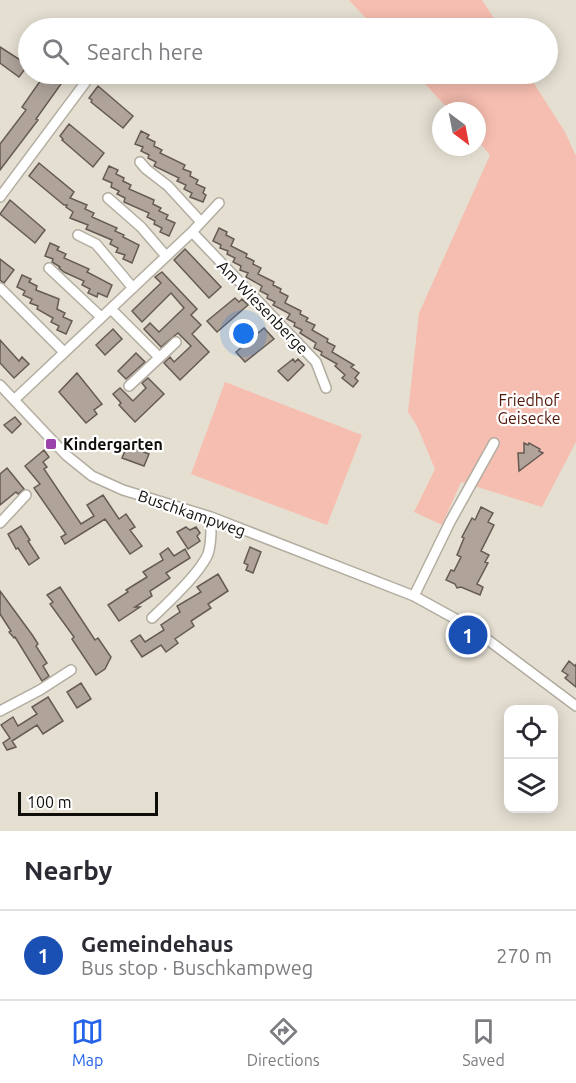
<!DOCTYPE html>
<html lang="en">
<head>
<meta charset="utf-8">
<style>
	body { margin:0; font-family:Ubuntu,sans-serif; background:#f2f2f3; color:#2b2b33 }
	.controls { position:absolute; right:18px; bottom:18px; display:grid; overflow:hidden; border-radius:12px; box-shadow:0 3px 15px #0003 }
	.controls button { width:54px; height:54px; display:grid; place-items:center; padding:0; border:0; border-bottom:2px solid #e1e1e2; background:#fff; color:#2b2b33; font:30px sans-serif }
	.compass { position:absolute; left:432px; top:102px; width:54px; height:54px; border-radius:50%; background:#fff; box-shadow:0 3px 15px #0003; rotate:148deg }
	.scale { position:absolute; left:18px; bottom:15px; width:140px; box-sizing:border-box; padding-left:6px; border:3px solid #0f0d09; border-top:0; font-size:16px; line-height:21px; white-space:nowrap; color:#0f0d09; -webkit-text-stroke:4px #fff; paint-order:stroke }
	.you { position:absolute; left:244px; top:334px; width:21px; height:21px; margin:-15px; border:4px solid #fff; border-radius:50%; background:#1a73e8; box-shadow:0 0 0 9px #1a73e833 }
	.badge { display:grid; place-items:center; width:39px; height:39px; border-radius:50%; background:#2563eb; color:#fff; font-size:20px; font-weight:700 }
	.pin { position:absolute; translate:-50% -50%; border:3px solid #fff; box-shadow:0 2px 6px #0006 }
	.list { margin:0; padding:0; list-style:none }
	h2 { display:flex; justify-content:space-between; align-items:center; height:78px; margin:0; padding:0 24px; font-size:26px }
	h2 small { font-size:20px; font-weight:400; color:#7c7c81 }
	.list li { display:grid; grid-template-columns:39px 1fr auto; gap:18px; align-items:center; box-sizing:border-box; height:90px; padding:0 24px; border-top:2px solid #e1e1e2 }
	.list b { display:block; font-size:22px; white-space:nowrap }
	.list p { margin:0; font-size:20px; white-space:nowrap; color:#7c7c81 }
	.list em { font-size:20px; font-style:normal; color:#7c7c81 }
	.icon { flex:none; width:33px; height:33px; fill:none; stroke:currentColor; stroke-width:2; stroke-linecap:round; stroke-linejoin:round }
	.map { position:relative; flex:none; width:576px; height:831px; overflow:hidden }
	.search { position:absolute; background:#fff; box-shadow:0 3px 15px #0003; left:18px; right:18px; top:18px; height:66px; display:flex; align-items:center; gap:15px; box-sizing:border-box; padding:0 21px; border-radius:33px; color:#7c7c81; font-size:22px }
	.sheet { height:168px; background:#fff }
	nav { display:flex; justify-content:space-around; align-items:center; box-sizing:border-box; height:84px; border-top:2px solid #e1e1e2; background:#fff; font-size:16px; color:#7c7c81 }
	nav a { display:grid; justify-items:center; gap:3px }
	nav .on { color:#2563eb }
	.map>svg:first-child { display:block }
</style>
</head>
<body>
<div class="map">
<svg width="576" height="831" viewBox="0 0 576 831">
	<rect width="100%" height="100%" fill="#e5dfd2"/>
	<path fill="#f6beb0" d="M349 0H482L500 28H375Z
		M416 74H528L565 132 576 156V442L542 507 461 482 442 525 414 512 435 469 417 426 408 412 419 313 490 155 477 140V111H450Z
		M225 382 362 435 327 525 191 474Z"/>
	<path fill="#afa39a" stroke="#665b53" stroke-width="1.5" d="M0 47 28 65 19 77 0 63Z
		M45 74 61 84 36 119 38 120 0 170V144L26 110 22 107Z
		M98 86 133 116 123 128 91 102 92 100 89 98Z
		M69 124 104 153 93 167 62 140 63 139 60 136Z
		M141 131 149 135 147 138 155 142 154 146 162 150 160 153 185 165 183 169 191 172 190 176 198 180 196 184 205 188 203 193 206 195 203 202 190 197 192 193 184 189 186 185 177 181 179 178 154 166 156 162 148 158 149 155 141 151 143 147 135 144Z
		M39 163 74 192 70 198 87 205 85 209 94 213 92 217 117 228 115 231 124 235 123 237 139 245 132 263 123 259 125 255 116 252 118 248 110 244 112 240 86 229 88 225 70 218 73 212 66 207 67 205H64L29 176Z
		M109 166 118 170 116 174 124 178 123 181 131 185 129 189 154 200 153 204 161 208 159 211 168 215 166 219 175 223 169 236 160 232 162 228 154 224 155 221 147 217 149 213 124 202 125 198 117 194 119 191 111 187 112 183 103 179Z
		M10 200 45 230 35 243 0 214Z
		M219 228 227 232 226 235 234 239 231 246 247 254 246 257 254 261 253 264 261 268 258 274 274 282 273 285 281 289 280 292 288 296 285 303 301 311 300 314 308 318 306 321 315 325 312 330 328 339 327 342 335 346 332 352 354 365 351 367 359 373 355 378 358 381 353 387 342 378 345 375 335 366 337 364 321 355 322 352 314 348 316 343 300 333 302 330 294 326 295 323 287 319 290 314 273 305 275 302 267 298 268 295 260 291 262 286 246 277 248 273 240 270 241 266 233 262 235 258 227 254 228 251 220 248 221 245 213 241Z
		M50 243 59 247 57 250 66 254 64 258 89 269 87 272 112 285 107 297 98 293 97 297 88 293 90 289 82 285 84 281 64 272 59 268 60 267 52 262 53 259 45 256Z
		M185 249 221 287 209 298 174 260Z
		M0 259 14 270 4 283 0 280Z
		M162 272 197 309 191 315 201 325 192 334 209 352 180 380 164 363 170 357 174 362 191 346 178 333 161 347 144 329 150 323 159 332 184 308 171 293 142 322 132 311 161 283 155 277Z
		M22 275 31 279 29 282 37 286 36 290 59 299 57 309 65 313 63 317 72 321 66 334 57 330 59 326 51 322 53 318 37 309 38 306 30 303 32 299 23 295 25 291 17 287Z
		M235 298 239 302 242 299 248 305 217 332 207 321Z
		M264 328 274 339 245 362 236 352Z
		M113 329 122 339 105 355 96 345Z
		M0 340 19 361 22 357 29 364 14 378 0 363Z
		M136 353 145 362 126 379 118 371Z
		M293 359 295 362 298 359 304 365 288 381 278 371Z
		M77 373 102 404 94 410 97 414 86 423 59 392Z
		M148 378 164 394 135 422 119 405 121 403 113 394 120 388 133 401 146 388 142 383Z
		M15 417 21 424 12 433 4 425Z
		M524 443 528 445 529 443 540 449 539 451 543 453 519 471 518 453H524Z
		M127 446 149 454 144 466 122 458Z
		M44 450 49 457 43 462 47 467 44 469 81 524 94 516 87 505 103 495 119 519 126 514 135 527 130 530 142 546 130 554 105 519 65 544 61 537 66 534 34 488 40 484 25 466Z
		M7 468 24 489 18 494 16 492 0 505V474Z
		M481 507 493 513 488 522 494 525 481 551 489 555 485 562 488 563 477 584 483 587 480 595 461 587 457 588 455 584 446 580 451 570 454 571 461 557 457 555 464 538 462 537 472 518 475 520Z
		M21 526 30 540 28 541 39 558 29 565 18 548 16 549 8 534Z
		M186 527 190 530 196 527 200 533 197 536 200 541 188 549 177 532Z
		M250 547 261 552 253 573 246 570 248 565 244 563Z
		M168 548 174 556 185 549 190 558 166 573 170 578 150 591 152 596 135 607H140L119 621 108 605 128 592 126 590 147 577 143 572 163 560 160 554Z
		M218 574 228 591 208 604 211 608 191 621 194 626 175 639 178 643 166 652 161 645 142 657 131 641 140 635 145 642 164 630 161 625 180 612 177 606 201 592 197 587Z
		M60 587 95 640 98 638 111 657 105 669 96 675 72 639 74 637 50 604 53 602 47 595Z
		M0 591 33 636 38 644 36 646 47 663 43 666 49 676 42 681 15 637 14 638 9 632 11 631 0 614Z
		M569 661 575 666 576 664V687L565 678 568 675 562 671Z
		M81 683 91 699 77 708 67 692Z
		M48 697 63 721 43 734 37 725 12 741 16 747 7 750 3 743 10 738 1 725 13 717 18 726 37 714 32 707Z"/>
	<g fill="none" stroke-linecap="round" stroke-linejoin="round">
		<defs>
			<path id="street" d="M140 162 146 169 168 186 201 222
				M0 197 85 83
				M108 198 141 227 166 256
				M192 232 316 362 326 388
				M78 235 96 244 133 288
				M49 268 101 317
				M0 288 64 352
				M111 309 159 357
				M0 385 66 455 92 476 123 490 211 517 414 596 472 628 576 706
				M129 386 176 342
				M14 400 192 232 219 203
				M0 523 26 495
				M414 596 450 522 494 443
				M152 618C168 603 200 573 208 554 212 542 211 530 211 517
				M0 711 40 690 71 670"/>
		</defs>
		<use href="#street" stroke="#b3ada1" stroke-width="12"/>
		<use href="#street" stroke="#fff" stroke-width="9"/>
	</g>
	<rect fill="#9d41ac" stroke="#fff" stroke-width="2" x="45" y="438" width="12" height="12" rx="3"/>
	<g text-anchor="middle" stroke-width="4.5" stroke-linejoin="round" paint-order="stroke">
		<g font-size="16" fill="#0f0d09" stroke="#fff">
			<text transform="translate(263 307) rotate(46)" y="6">Am Wiesenberge</text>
			<text transform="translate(192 513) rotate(19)" y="6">Buschkampweg</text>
		</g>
		<g font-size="16" fill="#52190a" stroke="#fff">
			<text x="529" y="406">Friedhof<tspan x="529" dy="18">Geisecke</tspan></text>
		</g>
		<g font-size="16" font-weight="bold" fill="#0f0d09" stroke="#fff" text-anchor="start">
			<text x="63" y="450">Kindergarten</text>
		</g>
	</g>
</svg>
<div class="controls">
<button><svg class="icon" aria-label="locate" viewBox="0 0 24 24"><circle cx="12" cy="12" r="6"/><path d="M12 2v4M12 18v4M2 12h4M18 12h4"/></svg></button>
<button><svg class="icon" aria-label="layers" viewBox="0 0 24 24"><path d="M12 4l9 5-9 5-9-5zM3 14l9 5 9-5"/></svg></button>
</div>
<svg class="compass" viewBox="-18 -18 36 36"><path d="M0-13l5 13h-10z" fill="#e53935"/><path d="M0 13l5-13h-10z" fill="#7c7c81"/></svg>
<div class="scale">100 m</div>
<div class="you"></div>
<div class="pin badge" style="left:468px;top:635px;background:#1a4fb4">1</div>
<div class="search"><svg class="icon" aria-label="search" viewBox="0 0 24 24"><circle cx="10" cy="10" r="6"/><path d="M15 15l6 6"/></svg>Search here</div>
</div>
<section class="sheet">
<h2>Nearby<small></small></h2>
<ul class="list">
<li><span class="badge" style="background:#1a4fb4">1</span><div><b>Gemeindehaus</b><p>Bus stop · Buschkampweg</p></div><em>270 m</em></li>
</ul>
</section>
<nav>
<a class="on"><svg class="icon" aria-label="map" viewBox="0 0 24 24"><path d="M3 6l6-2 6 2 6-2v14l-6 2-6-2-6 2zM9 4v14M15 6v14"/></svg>Map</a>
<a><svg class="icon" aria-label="directions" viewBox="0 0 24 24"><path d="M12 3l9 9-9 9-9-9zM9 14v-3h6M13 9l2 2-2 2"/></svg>Directions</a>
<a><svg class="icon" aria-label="saved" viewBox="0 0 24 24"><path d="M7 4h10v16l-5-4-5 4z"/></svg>Saved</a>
</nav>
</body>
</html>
